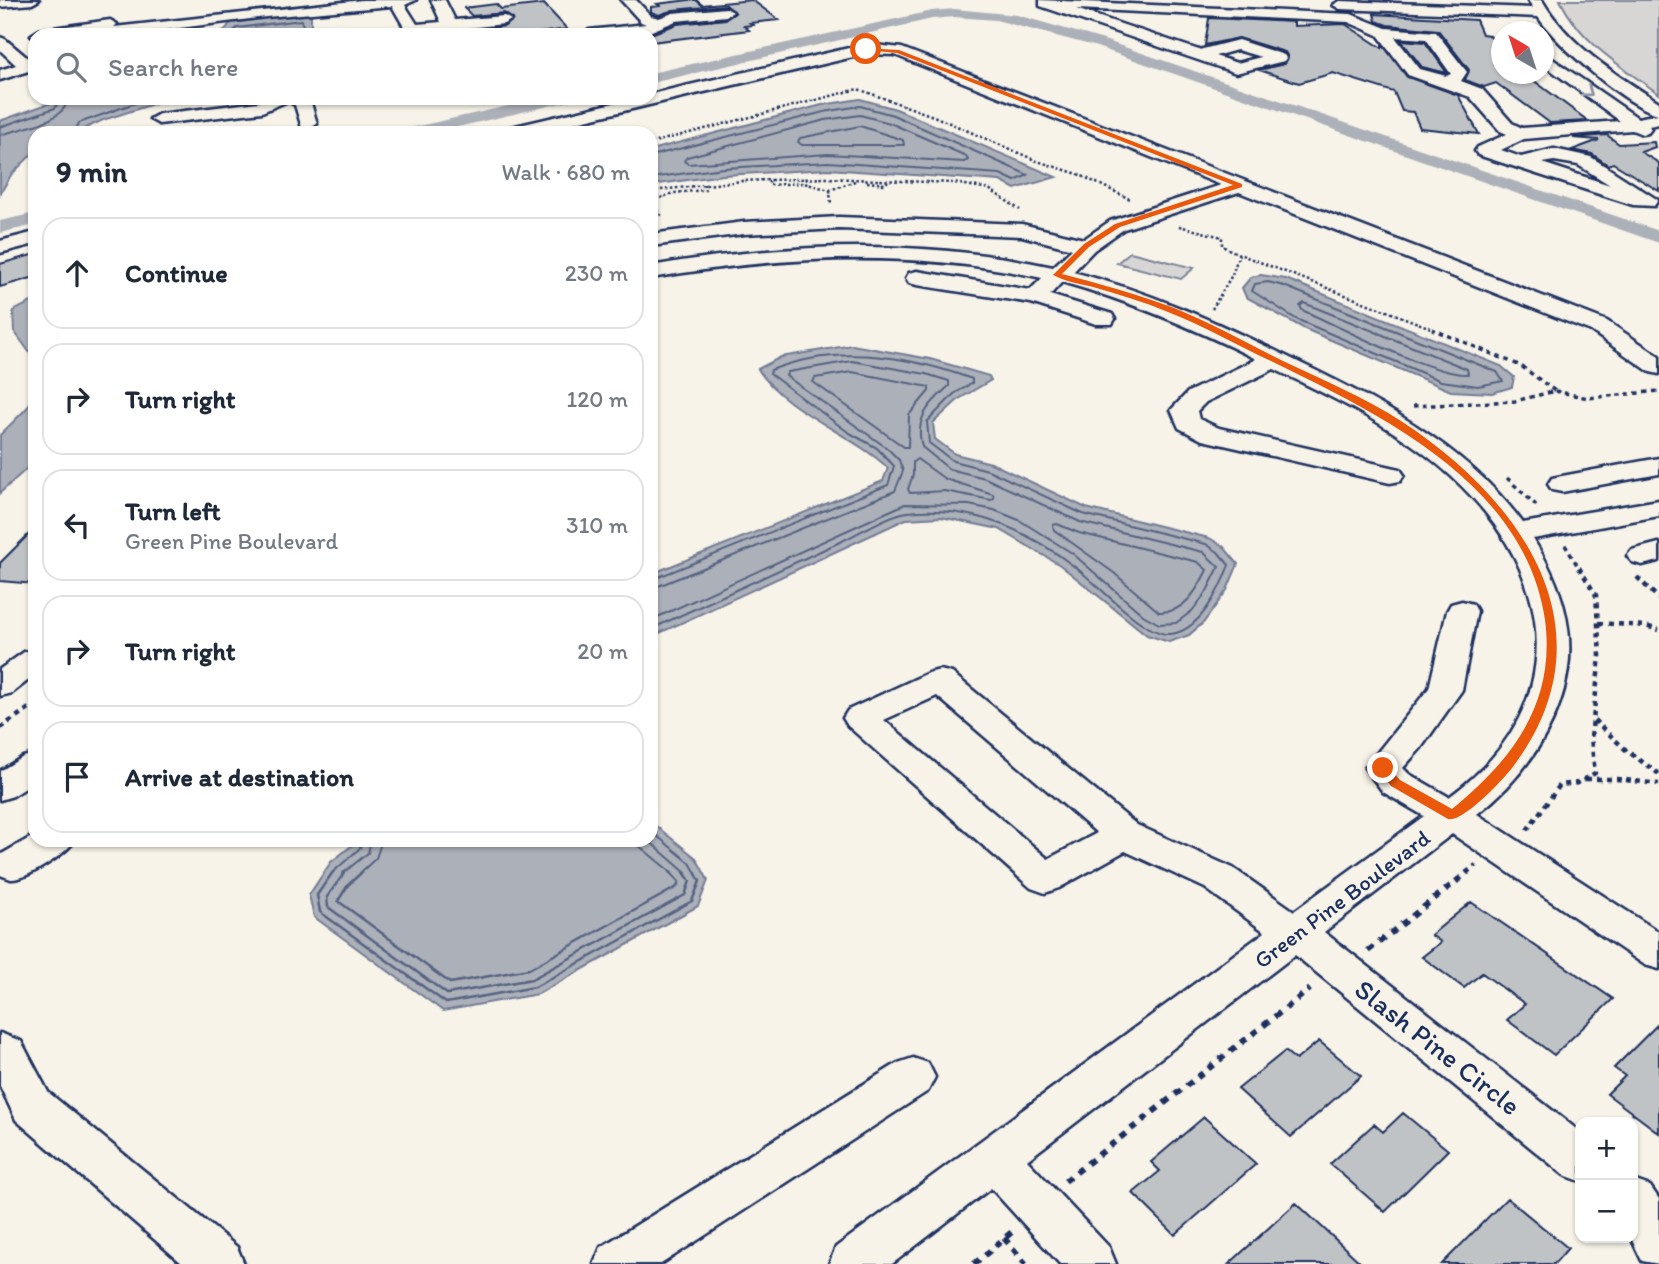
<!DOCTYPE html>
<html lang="en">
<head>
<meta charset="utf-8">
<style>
	body { margin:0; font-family:Itim,sans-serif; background:#f2f2f3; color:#1f2937 }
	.controls { position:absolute; right:21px; bottom:21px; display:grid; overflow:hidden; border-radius:14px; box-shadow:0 2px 5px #0004 }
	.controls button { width:63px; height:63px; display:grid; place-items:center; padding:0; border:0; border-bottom:2px solid #e0e1e3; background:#fff; color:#1f2937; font:35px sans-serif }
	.compass { position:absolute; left:1491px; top:21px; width:63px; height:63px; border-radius:50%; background:#fff; box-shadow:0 2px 5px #0004; rotate:321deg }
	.stop { position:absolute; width:21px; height:21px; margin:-16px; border:5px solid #ea580c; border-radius:50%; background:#fff }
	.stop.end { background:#ea580c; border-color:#fff; box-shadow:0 2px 7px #0008 }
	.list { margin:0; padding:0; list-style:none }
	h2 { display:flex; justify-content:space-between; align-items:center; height:91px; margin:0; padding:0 28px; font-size:30px }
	h2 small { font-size:23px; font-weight:400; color:#747a83 }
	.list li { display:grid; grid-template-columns:46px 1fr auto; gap:21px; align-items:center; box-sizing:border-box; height:112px; margin:0 14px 14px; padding:0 14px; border:2px solid #e0e1e3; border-radius:21px }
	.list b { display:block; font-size:26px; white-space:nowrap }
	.list p { margin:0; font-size:23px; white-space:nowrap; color:#747a83 }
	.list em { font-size:23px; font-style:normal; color:#747a83 }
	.icon { flex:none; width:38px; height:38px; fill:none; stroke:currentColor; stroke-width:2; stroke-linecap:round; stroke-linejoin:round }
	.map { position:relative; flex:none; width:1659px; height:1264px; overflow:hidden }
	.search { position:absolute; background:#fff; box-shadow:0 2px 5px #0004; left:28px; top:28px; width:630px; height:77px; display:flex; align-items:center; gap:18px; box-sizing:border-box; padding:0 24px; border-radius:21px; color:#747a83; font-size:26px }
	.panel { position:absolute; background:#fff; box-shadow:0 2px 5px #0004; left:28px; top:126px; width:630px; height:721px; border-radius:21px }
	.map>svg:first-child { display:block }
</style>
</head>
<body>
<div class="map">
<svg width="1659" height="1264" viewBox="0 0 1659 1264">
	<rect width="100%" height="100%" fill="#f7f3e8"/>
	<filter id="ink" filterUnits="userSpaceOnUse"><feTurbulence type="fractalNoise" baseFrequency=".0143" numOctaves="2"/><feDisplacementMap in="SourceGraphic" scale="14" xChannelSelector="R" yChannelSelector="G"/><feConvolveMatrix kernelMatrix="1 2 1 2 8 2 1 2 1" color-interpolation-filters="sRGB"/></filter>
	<g filter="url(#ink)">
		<path fill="#d7d6d4" stroke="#798299" stroke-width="2" d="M1560 0H1659V94C1622 67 1580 42 1560 0Z
			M1130 252 1194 268 1181 279 1117 263Z"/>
		<path fill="#acb0b9" stroke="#727c95" stroke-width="2" d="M307 13 311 16V35H221L232 21Z
			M64 98H172L103 120 75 133H35V151L11 175 0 194V121Z
			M860 99 896 109 1056 177 1015 189 1000 181 828 169 723 175 651 185V150L822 105Z
			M1261 275 1286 279 1501 366 1514 377 1512 387 1492 393 1451 391 1305 329 1246 297 1242 288 1251 277Z
			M35 300V360L14 331 13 311Z
			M852 345 930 359 989 376 991 380 959 399 933 423 935 439 955 454 991 463 1086 508 1209 538 1223 546 1238 564 1227 590 1204 622 1189 635 1169 642 1147 635 1060 565 999 529 941 517 906 519 651 637V574L883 481 888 468C852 434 783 410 758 369L781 357Z
			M35 395V461L0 493V435L26 409Z
			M651 822 696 858 708 880 698 906 538 994 443 1011 314 917 309 895 331 862 359 840H651Z"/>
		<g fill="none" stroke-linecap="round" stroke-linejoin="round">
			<path stroke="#556382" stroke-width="2" d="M230 35 237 28 301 20 306 35
				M860 115 890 123 966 156 968 160 964 162 828 154 688 164 684 161 687 157 825 120Z
				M860 126 903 140 904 145H802L798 142 800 138Z
				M0 127 55 108 60 98
				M74 133 79 123 149 98
				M0 135C22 128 63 123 69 98
				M651 156 824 112 860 106 893 115 1028 175 1015 181 1000 174 828 162 723 168 651 178
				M1268 282 1284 286 1497 372 1503 381 1478 386 1441 381 1296 319 1252 291 1255 284Z
				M1304 303 1467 369 1468 374C1434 376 1338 326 1302 310L1300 306Z
				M852 372 929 387V391L909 415 908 447H904L813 382 815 378Z
				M917 459 945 479 993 494 994 498 991 500 945 491 910 493 908 489 913 475V462Z
				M1057 524 1079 533 1198 562 1207 570C1197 590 1184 614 1159 612L1114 573 1054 530 1053 525Z
				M651 580 888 485 894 466 877 448 848 432 770 374 771 370C837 344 907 355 972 379V383L954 394 927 422 929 443 953 461 988 470 1083 514 1206 544 1218 552 1229 565C1220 589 1199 633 1169 634 1143 635 1097 583 1075 567 1026 529 971 505 908 512 889 514 858 534 840 542 777 571 714 600 651 629
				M651 589 895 491 903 471 899 460 887 448 786 376 788 372 852 361 926 374 949 381V386C929 404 914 419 922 447L949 469 985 478 1080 522 1203 552 1219 567 1206 593 1192 611 1176 623 1159 624 1143 615 1072 553 1019 520 994 510 969 505 905 504 651 620
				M651 831 690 863 696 873
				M632 840 672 873
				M648 840 686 873
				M332 873 360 848 362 840
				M343 873 368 853 371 840
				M360 873 376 858 382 840"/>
			<path stroke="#556382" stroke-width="2.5" d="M333 872 317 895 320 912 446 1003 535 987 692 901 700 881 695 872
				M345 872 327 897 328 907 447 994 532 979 685 895 690 881 684 872
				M362 872 348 885 338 901 450 983 529 969 677 887 679 882 670 872"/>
			<path fill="#acb0b9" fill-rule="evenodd" d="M954 9 1017 15 1104 40 1659 231V243L1094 46 996 20 954 17 932 19 651 83V73L932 11Z
				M543 98H572L570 101 432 133H402L410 128Z
				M35 213V225L0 233V221Z"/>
		</g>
		<path fill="#c0c3c5" stroke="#1b2f5e" stroke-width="2" d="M689 0H696L702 5 752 0 779 20 750 23 753 25 744 26 749 30 651 42V34L677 24 726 19 735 13 726 5 673 10 659 15 651 12V7L660 6 657 4Z
			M496 4 501 9 544 4 567 29 525 35H490L485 29 505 26 513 19 504 13 472 16 464 8Z
			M1374 14 1476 20 1482 34 1489 35 1502 48V74H1525L1588 121 1550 123 1496 83 1484 87 1465 80 1469 70 1438 30 1387 25 1376 21Z
			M1209 18 1294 22V26L1345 24 1382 48V44L1407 77 1458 95 1479 134 1420 128 1413 112 1402 111 1394 92 1333 73 1299 83 1259 70 1285 64 1288 57 1285 52 1239 38 1205 45Z
			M1401 40 1425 42 1447 73 1422 67Z
			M1607 135 1619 144 1654 142 1655 147 1641 152 1659 163V191L1613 163 1608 165 1592 154 1572 150 1599 140 1573 138Z
			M35 254V277L0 287V264Z
			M35 528V584L0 581V563Z
			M1471 902 1613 999 1554 1055 1507 1020 1525 1004 1482 973 1464 988 1422 957 1441 942 1431 935Z
			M1659 1023V1133L1607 1094 1625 1076 1614 1068Z
			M1319 1041 1361 1076 1291 1137 1238 1089 1285 1051 1296 1060Z
			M1403 1113 1448 1150 1385 1212 1330 1164 1374 1124 1383 1132Z
			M1204 1117 1256 1164 1175 1235 1133 1193 1160 1171 1151 1162Z
			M1507 1198 1568 1248 1554 1264H1442Z
			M1296 1203 1362 1264H1229Z"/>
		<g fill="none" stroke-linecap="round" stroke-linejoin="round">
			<defs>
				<path id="minor" d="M0 0H39L32 4 0 7Z
					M362 0H416L405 5 417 24 441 22 431 0H445L455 20 504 16 511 20 504 24 459 29 463 35H447L445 30 412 33 407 32 392 6 266 17 125 35H81L83 33 35 35V39L31 35 39 30 110 20 117 24 114 27Z
					M621 0H636L651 16 659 18 673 13 726 8 733 12 726 16 676 21 649 32 581 35 589 30 646 24 641 22Z
					M1040 0 1351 14 1386 28 1436 32 1467 72 1461 81 1482 89 1512 123 1522 128 1620 121 1544 65V53L1638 118 1658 114C1625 105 1558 46 1538 17L1340 9 1333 5 1340 1 1533 8 1528 0H1542C1569 46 1615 74 1659 102V124L1649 126 1651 129 1648 133 1642 134 1632 130 1524 139 1501 150 1521 157 1554 149 1591 157 1658 200 1654 206 1633 205 1478 155 1475 151 1478 147 1507 134 1500 131 1470 97 1408 75 1378 35 1348 22 1076 9 1199 50 1238 40 1284 55 1286 58 1284 61 1236 73 1040 6ZM1395 37 1426 39 1451 74 1446 76 1420 69ZM1237 50 1261 57 1237 63 1215 56ZM1554 161 1578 165 1610 185 1542 163Z
					M0 37 5 39 30 60 35 59V69L0 80V70L16 65 0 50Z
					M866 44 902 48 1607 321 1659 356V374L1650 372 1591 331 1239 192 1124 229 1094 250 1073 272C1147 291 1217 322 1286 356 1375 399 1463 442 1523 523L1659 500V516L1533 539C1550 566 1564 596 1568 628 1578 700 1532 772 1477 814L1659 932V969L1645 965 1452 834 1324 932 1580 1132V1181L1564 1175 1295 955 1027 1160 1109 1247 1116 1264H1060L991 1188 892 1264H829L836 1247 1265 932 1205 888 1125 851 1059 888 1045 893 1031 888 848 726 843 718 848 710 928 673 940 670 952 673 1137 825 1233 868 1294 911 1424 816 1383 792 1365 768 1429 688 1447 611 1451 604 1462 601 1473 604 1477 611 1462 690 1421 748 1403 768 1409 774 1449 797C1573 707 1558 574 1451 476 1400 429 1336 399 1274 369L1206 402 1197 411 1199 419 1219 428 1400 469 1404 475 1400 481 1390 483 1202 440 1179 428 1171 410 1188 392 1256 359C1193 328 1130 301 1062 282L1050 295 1112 314 1115 319 1112 324H1096L1031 303 917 285 909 283 906 278 909 273 917 271 1030 290 1042 278C914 249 780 256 651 278V266C784 243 920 238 1053 267L1072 249 1022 236 839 229 744 234 651 246V234L744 222 839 217 1022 224 1084 239 1110 221 1221 185 895 55 866 54 530 133H498L507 128 635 98H651V94ZM937 696 1097 833 1048 859 884 720Z
					M269 98H307L311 103 317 124 308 129 302 128 295 105 288 101 262 112 159 124 150 119 159 114 259 102Z
					M35 232V244L0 253V241Z
					M1659 458V474L1562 492 1552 490 1548 484 1552 478 1562 476Z
					M1659 543V561L1642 565 1632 562 1627 556 1632 550Z
					M35 649V675L12 693 0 696V669L24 652Z
					M35 754V782L13 796 0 800V771L23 757Z
					M35 835V840H75C67 853 27 880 11 879 7 878 4 876 0 875V855Z
					M0 1033 21 1041 48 1092 237 1247 244 1264H183L16 1120 0 1086Z
					M913 1058 928 1063 935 1077 928 1091 661 1264H594L601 1247 898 1063Z
					M1633 1180 1650 1186 1659 1199V1264L1642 1261 1631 1238H1633Z"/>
			</defs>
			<use href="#minor" stroke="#1b2f5e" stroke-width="5"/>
			<path stroke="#1b2f5e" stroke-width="2.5" stroke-dasharray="2.5 2.5" stroke-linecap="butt" d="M651 143 858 89 936 117 1037 161 1078 174 1130 199
				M769 181V185L804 183 830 190 855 181
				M867 182 885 184 888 181
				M830 190 831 205
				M651 191 742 181 826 178 954 183 989 189 1020 210
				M651 202 673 193 705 190 704 184
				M651 202 663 218
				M1179 226 1222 237V246L1239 254 1436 330
				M1212 309 1232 275 1239 254"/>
			<path stroke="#1b2f5e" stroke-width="3.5" stroke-dasharray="4.5 4.5" stroke-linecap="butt" d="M1555 391 1588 398 1659 391
				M1413 406 1515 401 1555 391 1521 366 1432 329
				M1507 478 1539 508
				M1565 545 1579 568"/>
			<path stroke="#1b2f5e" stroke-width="4.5" stroke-dasharray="5 5" stroke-linecap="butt" d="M1637 577 1659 599
				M1598 623 1646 626 1659 630
				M1594 720 1626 750 1659 774
				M0 728 35 704
				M1586 779H1617L1659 784
				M1527 830 1560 785 1578 783 1595 773 1591 738 1600 656 1596 595 1578 566
				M1466 873 1476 865"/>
			<path stroke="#1b2f5e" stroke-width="6" stroke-dasharray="7 7" stroke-linecap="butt" d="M1368 951 1468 872
				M1065 1181 1310 989
				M1004 1238 1026 1264
				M974 1264 1013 1231"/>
			<use href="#minor" fill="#f7f3e8" fill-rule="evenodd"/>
		</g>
		<defs><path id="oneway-chevron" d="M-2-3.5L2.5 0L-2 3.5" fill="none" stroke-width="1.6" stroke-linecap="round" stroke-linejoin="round" transform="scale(1.75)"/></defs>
		<use stroke="#8991a3" href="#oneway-chevron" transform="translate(1588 92) rotate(36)"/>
	</g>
	<path fill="#ea580c" d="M864 48 899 50 1242 184V187L1120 227 1089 247 1062 274C1100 284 1137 294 1174 308 1211 323 1247 343 1283 361 1323 380 1364 397 1401 421 1521 499 1614 629 1515 764 1506 777 1463 823 1448 819L1391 786 1376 768 1378 765H1387L1400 780 1452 809C1512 760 1556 703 1545 620 1525 484 1383 416 1273 362 1238 346 1204 326 1168 312 1144 302 1118 294 1093 287 1080 284 1064 281 1053 275L1084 244 1115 224 1233 185 897 53 866 50Z"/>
	<g text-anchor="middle" stroke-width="6" stroke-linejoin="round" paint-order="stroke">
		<g font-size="23" fill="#1b2f5e" stroke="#f7f3e8">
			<text transform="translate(1342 899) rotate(-37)" y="8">Green Pine Boulevard</text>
		</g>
		<g font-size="28" fill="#1b2f5e" stroke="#f7f3e8">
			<text transform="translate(1438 1047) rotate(38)" y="10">Slash Pine Circle</text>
		</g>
	</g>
</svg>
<div class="controls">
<button>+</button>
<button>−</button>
</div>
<svg class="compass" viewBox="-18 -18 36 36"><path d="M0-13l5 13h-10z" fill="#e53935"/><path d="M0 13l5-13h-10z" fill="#747a83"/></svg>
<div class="stop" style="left:866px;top:49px"></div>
<div class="stop end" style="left:1383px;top:768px"></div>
<div class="search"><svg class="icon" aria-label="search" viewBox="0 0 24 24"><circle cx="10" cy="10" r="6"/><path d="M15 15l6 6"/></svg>Search here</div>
<section class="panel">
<h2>9 min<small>Walk · 680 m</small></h2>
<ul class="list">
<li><svg class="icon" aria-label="ahead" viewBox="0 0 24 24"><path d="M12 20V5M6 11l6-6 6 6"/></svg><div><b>Continue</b></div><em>230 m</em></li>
<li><svg class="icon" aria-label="right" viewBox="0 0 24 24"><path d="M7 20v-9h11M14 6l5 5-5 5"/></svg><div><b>Turn right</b></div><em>120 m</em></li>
<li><svg class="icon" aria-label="left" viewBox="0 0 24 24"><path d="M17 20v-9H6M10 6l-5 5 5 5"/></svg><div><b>Turn left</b><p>Green Pine Boulevard</p></div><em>310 m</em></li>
<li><svg class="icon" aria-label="right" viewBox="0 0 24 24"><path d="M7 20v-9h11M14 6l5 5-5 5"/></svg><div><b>Turn right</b></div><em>20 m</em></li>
<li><svg class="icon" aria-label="arrive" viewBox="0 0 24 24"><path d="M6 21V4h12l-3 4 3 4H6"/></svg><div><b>Arrive at destination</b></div></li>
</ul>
</section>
</div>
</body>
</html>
